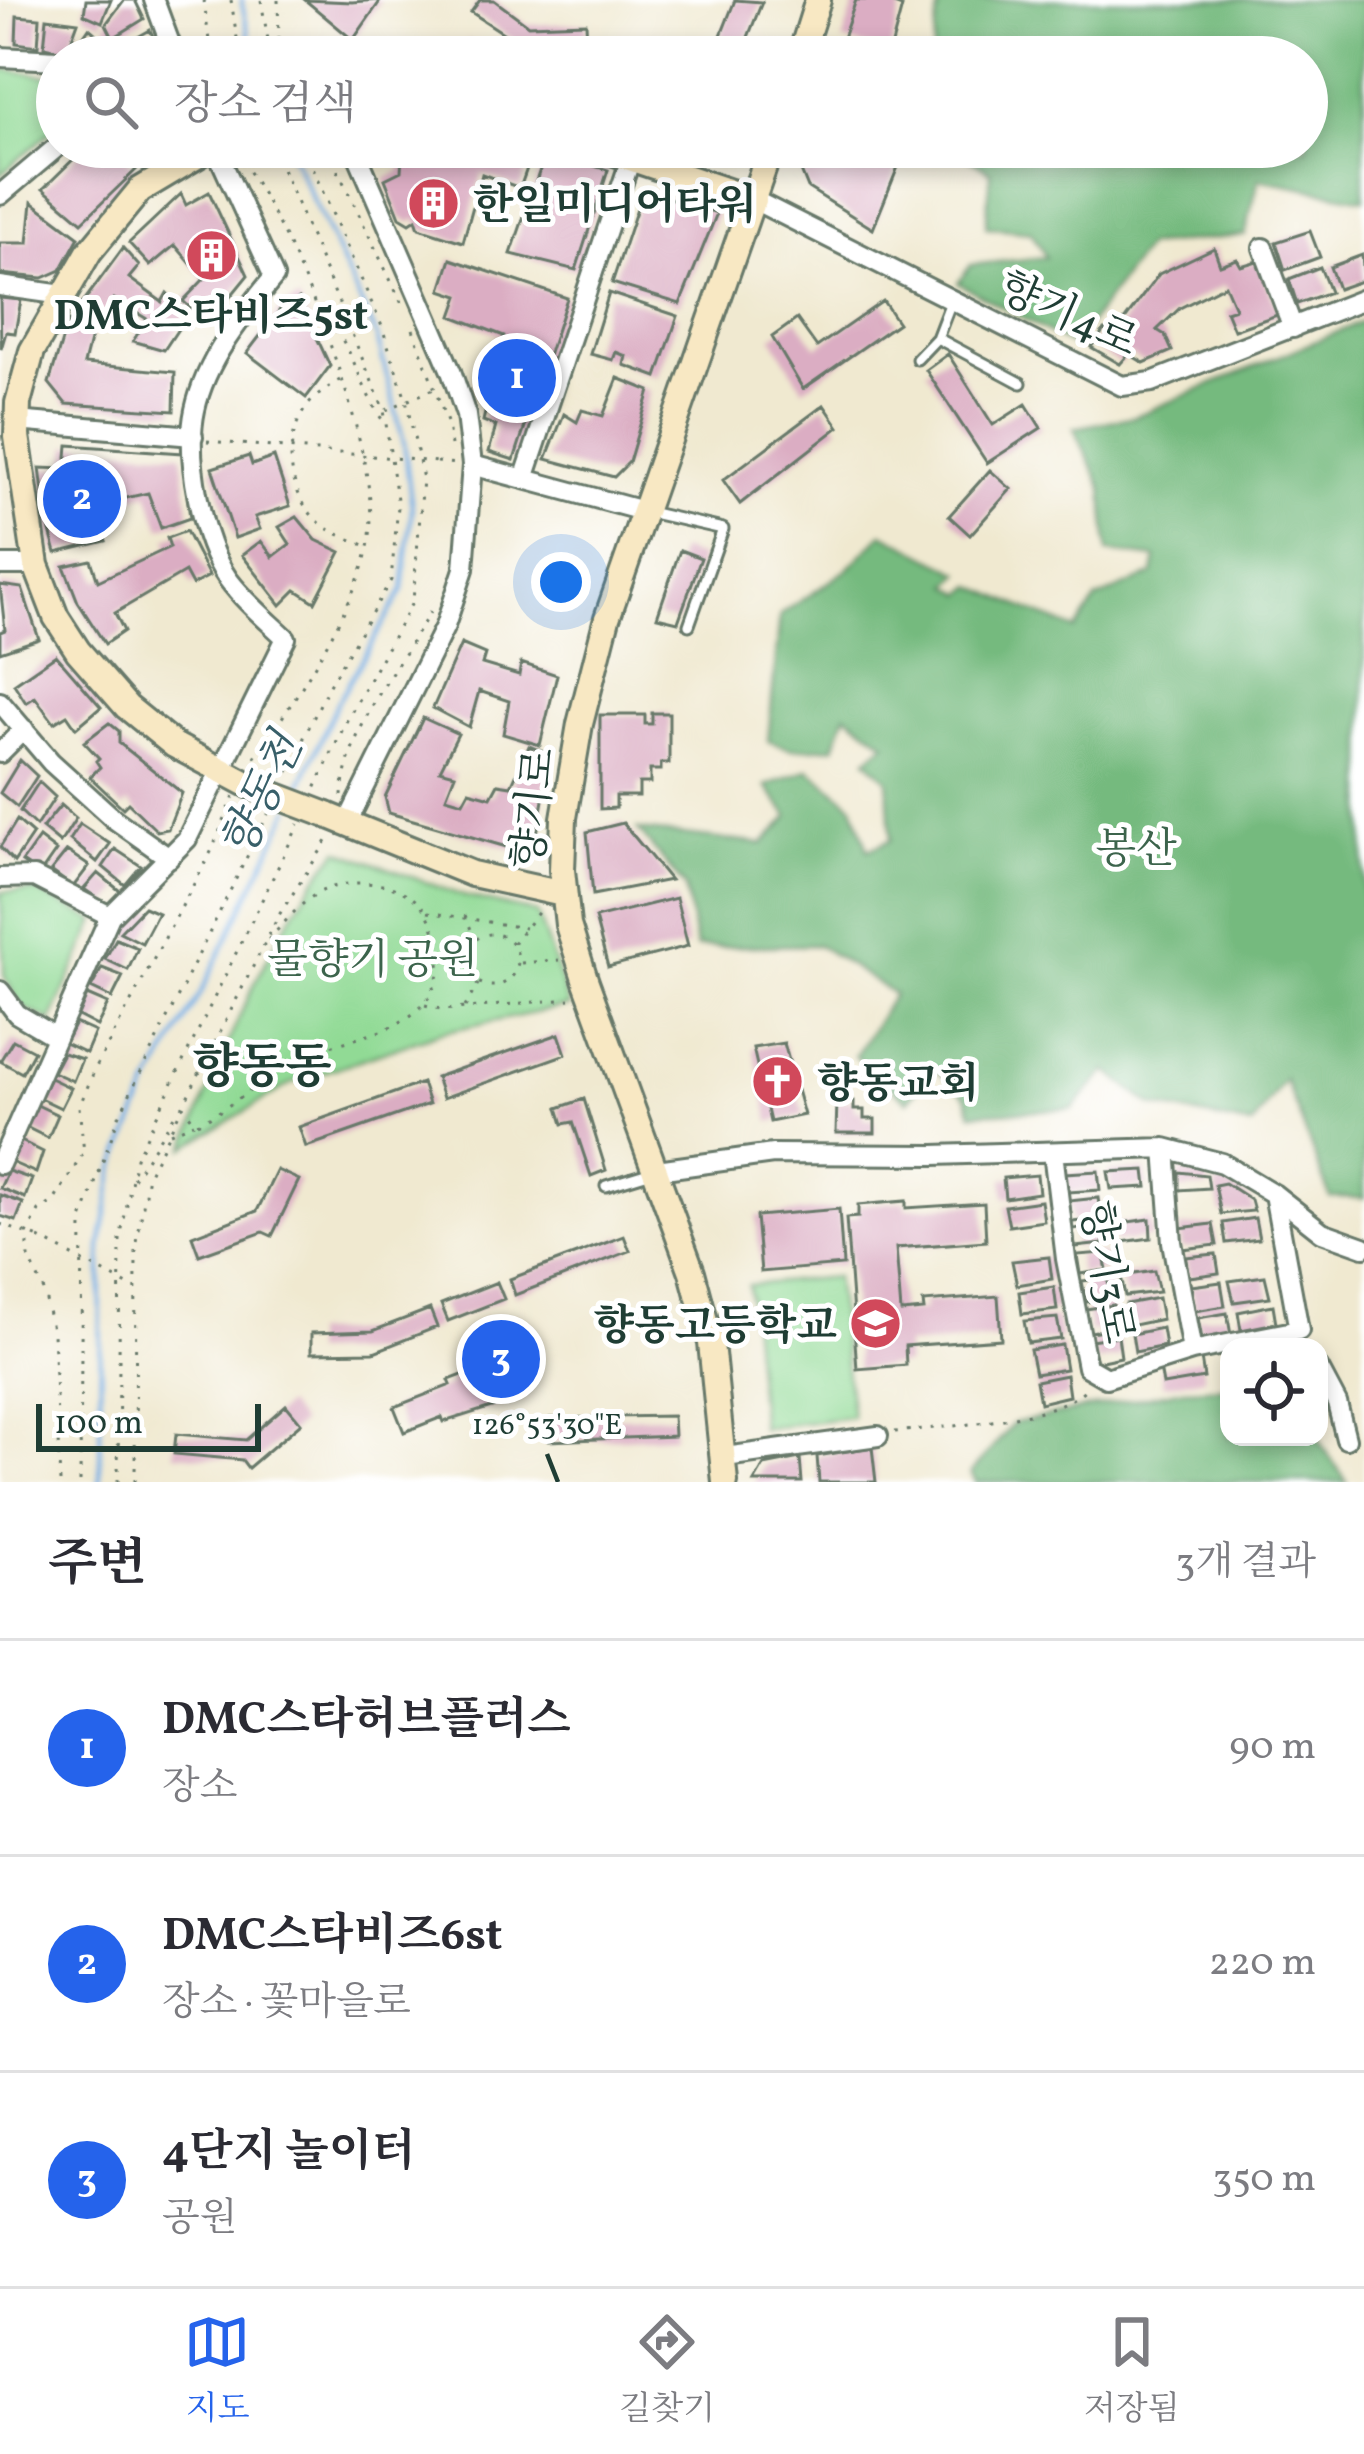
<!DOCTYPE html>
<html lang="ko">
<head>
<meta charset="utf-8">
<style>
	body { margin:0; font-family:Vollkorn,"Noto Serif KR",serif; background:#f2f2f3; color:#2b2b33 }
	.controls { position:absolute; right:36px; bottom:36px; display:grid; overflow:hidden; border-radius:24px; box-shadow:0 6px 18px #0003 }
	.controls button { width:108px; height:108px; display:grid; place-items:center; padding:0; border:0; border-bottom:3px solid #e1e1e2; background:#fff; color:#2b2b33; font:60px sans-serif }
	.scale { position:absolute; left:36px; bottom:30px; width:225px; box-sizing:border-box; padding-left:12px; border:6px solid #1f3d34; border-top:0; font-size:33px; line-height:42px; white-space:nowrap; color:#1f3d34; -webkit-text-stroke:9px #fff; paint-order:stroke }
	.you { position:absolute; left:561px; top:582px; width:42px; height:42px; margin:-30px; border:9px solid #fff; border-radius:50%; background:#1a73e8; box-shadow:0 0 0 18px #1a73e833 }
	.badge { display:grid; place-items:center; width:78px; height:78px; border-radius:50%; background:#2563eb; color:#fff; font-size:39px; font-weight:700 }
	.pin { position:absolute; translate:-50% -50%; border:6px solid #fff; box-shadow:0 3px 12px #0006 }
	.list { margin:0; padding:0; list-style:none }
	h2 { display:flex; justify-content:space-between; align-items:center; height:156px; margin:0; padding:0 48px; font-size:51px }
	h2 small { font-size:39px; font-weight:400; color:#7c7c81 }
	.list li { display:grid; grid-template-columns:78px 1fr auto; gap:36px; align-items:center; box-sizing:border-box; height:216px; padding:0 48px; border-top:3px solid #e1e1e2 }
	.list b { display:block; font-size:45px; white-space:nowrap }
	.list p { margin:0; font-size:39px; white-space:nowrap; color:#7c7c81 }
	.list em { font-size:39px; font-style:normal; color:#7c7c81 }
	.icon { flex:none; width:66px; height:66px; fill:none; stroke:currentColor; stroke-width:2; stroke-linecap:round; stroke-linejoin:round }
	.map { position:relative; flex:none; width:1364px; height:1482px; overflow:hidden }
	.search { position:absolute; background:#fff; box-shadow:0 6px 18px #0003; left:36px; right:36px; top:36px; height:132px; display:flex; align-items:center; gap:30px; box-sizing:border-box; padding:0 42px; border-radius:66px; color:#7c7c81; font-size:45px }
	.sheet { height:804px; background:#fff }
	nav { display:flex; justify-content:space-around; align-items:center; box-sizing:border-box; height:168px; border-top:3px solid #e1e1e2; background:#fff; font-size:33px; color:#7c7c81 }
	nav a { display:grid; justify-items:center; gap:6px }
	nav .on { color:#2563eb }
	.map>svg:first-child { display:block }
</style>
</head>
<body>
<div class="map">
<svg width="1364" height="1482" viewBox="0 0 1364 1482">
	<rect width="100%" height="100%" fill="#fff"/>
	<filter id="ink" filterUnits="userSpaceOnUse"><feTurbulence type="fractalNoise" baseFrequency=".00833" numOctaves="2"/><feDisplacementMap in="SourceGraphic" scale="24" xChannelSelector="R" yChannelSelector="G"/><feConvolveMatrix kernelMatrix="1 2 1 2 8 2 1 2 1" color-interpolation-filters="sRGB"/></filter>
	<filter id="wash" filterUnits="userSpaceOnUse"><feTurbulence type="fractalNoise" baseFrequency=".004" numOctaves="4" result="noise"/><feDisplacementMap in="SourceGraphic" scale="48" xChannelSelector="R" yChannelSelector="G"/><feGaussianBlur stdDeviation="2.7" result="paint"/><feColorMatrix in="noise" values="0 0 0 0 0 0 0 0 0 0 0 0 0 0 0 0 0 1.4 0 .05"/><feComposite in="paint" operator="in"/></filter>
	<g filter="url(#wash)">
		<rect width="100%" height="100%" fill="#f0e9d0"/>
		<path fill="#91da95" stroke="#588c64" stroke-width="3" d="M0 69 57 77V126L0 175Z
			M339 850 463 896 537 913 569 1006 441 1032 292 1083 186 1147C227 1045 267 934 339 850Z
			M35 891 96 921 51 1021 21 1006 4 976 1 892Z
			M835 1277 852 1417 761 1428 748 1285Z"/>
		<path fill="#74ba7e" stroke="#4a7c59" stroke-width="3" d="M940 0H1364V199L1259 179 1245 235 1146 246 1073 346 958 283 971 265 1046 257 1031 232 986 227 991 172 951 147H1307V57H932Z
			M1364 321V1198L1330 1197 1285 1079 1252 1126 1152 1106 1107 1071 1073 1109 972 1113 966 1096 934 1068 908 1101 855 1056 894 994 818 945 696 947 685 887 638 830 763 844 789 817 766 786 809 769 853 805 868 850 891 840 888 780 867 759 886 743 846 714 834 747 791 749 768 741 780 615 847 570 883 533 961 573 950 585 964 594 974 586 1075 630 1097 599 1153 574 1156 558 1108 552 1103 489 1074 428 1136 416Z
			M1229 1387V1437H1316L1347 1482H976L971 1473 1014 1423 1184 1389Z"/>
		<g fill="none" stroke-linecap="round" stroke-linejoin="round">
			<path stroke="#73aee4" stroke-width="4.5" d="M241 0 254 57
				M288 147 377 337 404 443 412 508 403 590 337 703 297 793
				M100 1482 101 1247 115 1168 149 1086 202 991 290 809"/>
		</g>
		<g id="blocks">
			<path fill="#dbadc3" d="M86 0H111L102 22 84 14Z
				M124 0H135L144 19 113 38 106 24Z
				M305 0 352 2 381 0 353 40Z
				M480 0H494L528 25 586 23 587 44 523 46 471 12Z
				M735 0 762 2 744 47 720 38Z
				M856 0H895L894 4 902 7 890 52 842 41Z
				M17 16 40 18 38 46 16 43Z
				M47 18 78 22 67 52 44 47Z
				M89 28 110 46 95 57H77L72 53Z
				M150 30 160 52 150 57H125L120 47Z
				M467 40 511 57H462Z
				M86 147H117L136 170 82 222 43 189Z
				M391 147H510L532 154 520 188 482 174 463 242 419 228 416 219 410 223 400 217 385 179 401 171 402 156H390Z
				M805 147H851L848 156 871 163 878 147 904 152 873 229 808 188 799 166Z
				M546 152 608 170 576 270 511 254Z
				M643 190 717 213 680 304 612 283Z
				M209 192 248 275 208 324 183 301 204 279 175 245 150 266 129 243 181 194 186 205Z
				M32 202 79 237 61 270 43 278 0 274V243H28Z
				M1310 231 1320 257 1285 270 1276 242Z
				M123 248 139 266 129 278 162 302 167 293 188 314 164 350 133 341 147 319 114 299 101 319 76 312Z
				M1214 248 1220 265 1237 259 1241 266 1257 261 1280 314 1234 330 1226 311 1235 308 1225 285 1180 308 1157 330 1165 335 1172 351 1144 363 1129 354 1120 364 1091 347 1104 330 1115 333 1159 274Z
				M1362 255 1364 280 1338 289 1330 267Z
				M451 259 567 298 514 460 489 452 496 426 483 421 504 336 452 316 459 296 441 290Z
				M1320 267 1330 292 1297 304 1289 279Z
				M609 293 678 316 657 377 624 365 626 356 616 352 613 360 590 354Z
				M0 298 21 300 15 333 6 332 1 349Z
				M299 299 330 366 306 398 247 353 282 307Z
				M883 301 898 323 803 389 772 337 797 319 817 347Z
				M68 321 94 325 84 364 175 372 174 411 66 404 49 383Z
				M948 354 993 425 1026 404 1041 428 987 463 926 370Z
				M618 378 650 391 629 462 614 477 546 459 564 414 577 422 582 410 603 416Z
				M824 405 839 427 740 504 723 480Z
				M68 445 182 453 190 518 161 528 148 493 94 505 106 541 56 553 46 516 40 468 66 469Z
				M249 456 252 465 274 457 290 506 255 517 260 529 235 538 212 468Z
				M990 470 1011 489 970 535 949 516Z
				M297 517 316 540 341 552 315 602 296 590 281 605 242 555 261 541 273 557 290 544 279 527Z
				M186 531 209 576 192 585 185 572 115 613 124 631 105 644 78 602 64 566 91 560 98 581 170 547 167 538Z
				M680 550 701 558 678 622 657 617Z
				M0 585 22 588 39 639 0 652V632L5 630Z
				M461 644 485 654 482 664 519 675 521 663 557 675 540 745 503 734 509 701 479 691 469 727 433 708Z
				M56 655 101 707 76 728 67 715 54 723 35 697 26 703 14 684Z
				M652 713H669V763H661V770H650V783H639V796H616V808L600 809V715H645V724H652Z
				M423 718 458 734 440 770 455 774 446 797 463 802 469 791 491 797 498 784 511 786 529 746 551 755 537 834 517 850 389 813 385 797Z
				M109 723 119 731V743L182 793 168 829 157 831 128 803 123 808 90 777 100 767 96 761 99 758 84 742Z
				M20 760 37 776 17 807 0 793Z
				M39 782 55 797 36 826 20 811Z
				M61 805 76 818 60 843 42 828Z
				M17 820 33 834 14 862 0 847Z
				M623 823 670 880 593 895 587 832Z
				M80 824 110 844 97 862 70 840Z
				M39 838 56 851 40 874 22 862Z
				M115 849 141 866 125 885 103 867Z
				M67 851 89 866 73 887 51 871Z
				M98 873 120 891 107 905 84 889Z
				M676 898 688 946 608 967 595 918Z
				M144 907 158 913 142 943 120 932Z
				M116 939 138 948 128 970 105 959Z
				M102 968 123 976 112 998 91 988Z
				M87 995 108 1004 97 1026 78 1016Z
				M75 1023 95 1032 86 1053 65 1043Z
				M559 1034 566 1054 443 1098 436 1077Z
				M13 1040 34 1051 22 1073 0 1061Z
				M784 1043 804 1115 770 1122 753 1048Z
				M63 1053 82 1059 73 1081 53 1072Z
				M50 1078 71 1088 61 1108 40 1098Z
				M422 1083 429 1104 306 1147 299 1127Z
				M584 1099 606 1170 591 1176 573 1122 563 1124 558 1108Z
				M837 1101H854V1110H864V1119H875V1133H836Z
				M37 1105 58 1115 48 1138 26 1127Z
				M21 1141 43 1152 36 1173 11 1162Z
				M277 1170 299 1180 272 1236 263 1232 199 1255 192 1236 257 1211Z
				M1145 1170 1147 1187 1111 1189 1108 1172Z
				M8 1171 32 1179 25 1198 0 1188Z
				M1098 1171 1100 1190 1068 1192 1065 1173Z
				M1179 1172 1207 1175 1209 1188 1179 1190Z
				M1037 1175 1039 1193 1005 1198 1003 1178Z
				M1225 1183 1251 1200 1254 1211 1221 1214 1215 1185Z
				M0 1195 23 1203 16 1221 0 1216Z
				M1098 1198 1101 1219 1072 1222 1069 1201Z
				M906 1201V1208L984 1203 986 1241 896 1248 901 1312 924 1310 923 1302 998 1296 1001 1339 905 1346 906 1365 857 1369 846 1218 858 1217V1205Z
				M1041 1201 1044 1221 1009 1226 1005 1206Z
				M839 1209 843 1265 761 1272 756 1216Z
				M1255 1218 1259 1239 1226 1243 1223 1223Z
				M1150 1219 1151 1238 1115 1243 1113 1224Z
				M1213 1224 1217 1245 1182 1249 1179 1228Z
				M1102 1226 1104 1244 1075 1247 1073 1229Z
				M624 1236 630 1251 515 1295 510 1279Z
				M1103 1253 1107 1270 1080 1274 1077 1255Z
				M1216 1254 1219 1273 1189 1277 1185 1257Z
				M1049 1257 1052 1279 1017 1285 1012 1261Z
				M1154 1271 1159 1292 1125 1296 1121 1276Z
				M1265 1276 1270 1297 1234 1302 1229 1281Z
				M1107 1278 1112 1298 1086 1302 1082 1281Z
				M497 1282 504 1299 448 1321 441 1304Z
				M1221 1282 1225 1306 1195 1311 1191 1286Z
				M1054 1287 1057 1310 1022 1314 1019 1292Z
				M1158 1298 1162 1319 1129 1326 1126 1304Z
				M1113 1305 1117 1328 1090 1332 1086 1309Z
				M1273 1305 1276 1323 1241 1330 1238 1312Z
				M430 1309 437 1327 374 1352 311 1353V1333L373 1331Z
				M1227 1313 1231 1335 1202 1339 1198 1318Z
				M1057 1318 1061 1339 1028 1343 1024 1321Z
				M1162 1328 1165 1346 1135 1352 1132 1334Z
				M1118 1336 1121 1357 1097 1362 1091 1340Z
				M1062 1345 1066 1369 1035 1374 1030 1350Z
				M1201 1358 1204 1378 1163 1385 1160 1368Z
				M486 1366 501 1404 444 1422 442 1417 404 1432 394 1407 451 1385 449 1380Z
				M1066 1375 1069 1396 1040 1403 1036 1381Z
				M286 1405 301 1423 248 1468 242 1460 174 1454 176 1434 246 1440Z
				M673 1416 674 1436 549 1441 550 1418Z
				M872 1447 876 1482H819L817 1456Z
				M800 1458 802 1482H754L764 1465Z"/>
		</g>
	</g>
	<g filter="url(#ink)">
		<use href="#blocks" fill-opacity="0" stroke="#68796b" stroke-width="3"/>
		<g fill="none" stroke-linecap="round" stroke-linejoin="round">
			<defs>
				<path id="lane" d="M605 57 610 50
					M937 338 1021 383
					M917 359 937 338 952 299
					M648 512 723 529 689 625
					M606 1186 652 1172"/>
				<path id="street" d="M154 0 175 57
					M0 57 57 60
					M0 195 57 147
					M754 200 1122 386 1152 382 1364 299
					M1263 248 1293 328
					M0 286 63 295
					M16 421 193 436
					M472 465 643 511
					M524 479 631 158
					M0 565H36
					M0 702 51 762 114 819 169 858
					M0 753 24 729
					M347 823 445 626 464 569 472 465 466 415 451 371 354 147
					M0 878 34 877 110 916
					M0 991 17 1014 56 1037
					M1165 1148 1172 1242 1192 1351
					M1053 1152 1066 1259 1087 1367 1106 1378 1192 1351 1299 1330 1274 1194
					M0 1164 110 916 187 839 286 638C266 619 244 601 228 579 201 540 185 456 195 410 206 359 242 316 274 277L215 147
					M657 1170 773 1154 934 1155 1165 1148 1222 1163 1274 1194 1322 1232 1364 1247
					M1319 1369 1337 1403 1346 1439
					M725 1457 878 1436"/>
				<path id="secondary" d="M800 57 818 0
					M212 147 140 190 89 252 32 351 18 403 17 436 36 565 56 617 78 651 127 707 174 745 251 786
					M597 147 754 200
					M327 815 472 874 563 894
					M725 1482 711 1343 692 1272 586 982 568 925 562 870 564 818 580 724 607 618 771 147"/>
			</defs>
			<use href="#lane" stroke="#68796b" stroke-width="15"/>
			<use href="#street" stroke="#68796b" stroke-width="24"/>
			<use href="#secondary" stroke="#68796b" stroke-width="30"/>
			<path stroke="#68796b" stroke-width="3" stroke-dasharray="3 9" stroke-linecap="butt" d="M204 0 211 57
				M231 0 240 57
				M261 0 271 57
				M278 0 279 39 290 57
				M273 147 384 410 398 506 391 580 328 687 285 778
				M303 147 381 324 406 400 423 479 413 601 347 720 315 789
				M331 147 338 171 402 304
				M242 162C293 231 385 457 369 542 358 604 290 709 252 761
				M319 314C353 338 359 389 384 422
				M413 329 448 425 451 445
				M340 380C329 387 318 394 309 404 280 438 287 500 324 526 337 535 354 540 368 547
				M386 410 436 388
				M207 441 372 456
				M437 462 457 464
				M342 796C346 730 398 668 430 612
				M428 912 525 928
				M465 915 475 939
				M466 960a26 26 0 1 1 52 0a26 26 0 1 1-52 0Z
				M513 943 541 909
				M521 963 559 960
				M425 1005 444 1010 570 999
				M465 1007 478 984
				M182 1105 196 1123C211 1121 275 1072 295 1060 332 1040 381 1039 414 1013 444 991 446 947 427 914 408 880 351 876 320 892 300 902 282 926 266 942
				M170 1133 194 1123
				M133 1179 174 1116
				M0 1224 39 1238
				M895 1432C938 1427 1062 1420 1087 1387
				M60 1482 53 1334 44 1291 29 1257 27 1234 39 1211 54 1201 84 1152 79 1107 96 1067 212 850 234 796
				M80 1482 82 1220 119 1116 268 814
				M118 1482 120 1240 136 1158 299 824
				M135 1482 136 1249 148 1175 279 915 329 838"/>
			<use href="#lane" stroke="#fff" stroke-width="9"/>
			<use href="#street" stroke="#fff" stroke-width="18"/>
			<use href="#secondary" stroke="#f8e8c3" stroke-width="24"/>
			<defs>
				<path id="secondary-bridge" d="M251 786 327 815"/>
			</defs>
			<use href="#secondary-bridge" stroke="#68796b" stroke-width="30" stroke-linecap="butt"/>
			<path stroke="#68796b" stroke-width="3" stroke-dasharray="3 9" stroke-linecap="butt" d="M372 456 437 462
				M39 1238 131 1287"/>
			<use href="#secondary-bridge" stroke="#f8e8c3" stroke-width="24"/>
		</g>
	</g>
	<path fill="none" stroke="#1f3d34" stroke-width="4.5" d="M547 1454 558 1482"/>
	<defs>
		<symbol id="building-disc" viewBox="-11 -11 22 22"><circle r="9.5" fill="#d1495b" stroke="#fff"/><path d="M-4-6H4V6H1V3H-1V6H-4ZM-2.5-4.3h1.7v1.8h-1.7ZM.8-4.3h1.7v1.8H.8ZM-2.5-1h1.7V.8h-1.7ZM.8-1h1.7V.8H.8Z" fill="#fff"/></symbol>
		<symbol id="church-disc" viewBox="-11 -11 22 22"><circle r="9.5" fill="#d1495b" stroke="#fff"/><path d="M-1.2-6h2.4v3.5h3.3v2.4h-3.3V6h-2.4V-.1h-3.3v-2.4h3.3Z" fill="#fff"/></symbol>
		<symbol id="school-disc" viewBox="-11 -11 22 22"><circle r="9.5" fill="#d1495b" stroke="#fff"/><path d="M0-5L7-2L0 1L-7-2ZM-4 1L0 2.5L4 1V4Q0 6-4 4Z" fill="#fff"/></symbol>
	</defs>
	<g fill-rule="evenodd">
		<use href="#building-disc" x="404" y="174" width="59" height="59"/>
		<use href="#building-disc" x="182" y="226" width="59" height="59"/>
		<use href="#church-disc" x="748" y="1052" width="59" height="59"/>
		<use href="#school-disc" x="846" y="1294" width="59" height="59"/>
	</g>
	<g text-anchor="middle" stroke-width="10" stroke-linejoin="round" paint-order="stroke">
		<g font-size="42" font-weight="bold" fill="#1f3d34" stroke="#fff" text-anchor="start">
			<text x="473" y="218">한일미디어타워</text>
			<text x="211" y="329" text-anchor="middle">DMC스타비즈5st</text>
			<text x="817" y="1097">향동교회</text>
			<text x="837" y="1339" text-anchor="end">향동고등학교</text>
		</g>
		<g font-size="42" fill="#1f3d34" stroke="#fff">
			<text transform="translate(1069 313) rotate(24)" y="15">향기4로</text>
			<text transform="translate(532 808) rotate(-84)" y="15">향기로</text>
			<text transform="translate(1109 1272) rotate(80)" y="15">향기3로</text>
		</g>
		<g font-size="42" fill="#3c644c" stroke="#fff">
			<text x="1136" y="862">봉산</text>
			<text x="373" y="973">물향기 공원</text>
		</g>
		<g font-size="45" font-style="italic" fill="#385f69" stroke="#fff">
			<text transform="translate(260 795) rotate(-65)" y="16">향동천</text>
		</g>
		<g font-size="48" font-weight="bold" fill="#1f3d34" stroke="#fff">
			<text x="262" y="1082">향동동</text>
		</g>
	</g>
	<g font-size="30" text-anchor="middle" fill="#1f3d34" stroke="#fff" stroke-width="10" stroke-linejoin="round" paint-order="stroke">
		<text x="547" y="1434">126°53'30"E</text>
	</g>
</svg>
<div class="controls">
<button><svg class="icon" aria-label="locate" viewBox="0 0 24 24"><circle cx="12" cy="12" r="6"/><path d="M12 2v4M12 18v4M2 12h4M18 12h4"/></svg></button>
</div>
<div class="scale">100 m</div>
<div class="you"></div>
<div class="pin badge" style="left:517px;top:378px">1</div>
<div class="pin badge" style="left:82px;top:499px">2</div>
<div class="pin badge" style="left:501px;top:1359px">3</div>
<div class="search"><svg class="icon" aria-label="search" viewBox="0 0 24 24"><circle cx="10" cy="10" r="6"/><path d="M15 15l6 6"/></svg>장소 검색</div>
</div>
<section class="sheet">
<h2>주변<small>3개 결과</small></h2>
<ul class="list">
<li><span class="badge">1</span><div><b>DMC스타허브플러스</b><p>장소</p></div><em>90 m</em></li>
<li><span class="badge">2</span><div><b>DMC스타비즈6st</b><p>장소 · 꽃마을로</p></div><em>220 m</em></li>
<li><span class="badge">3</span><div><b>4단지 놀이터</b><p>공원</p></div><em>350 m</em></li>
</ul>
</section>
<nav>
<a class="on"><svg class="icon" aria-label="map" viewBox="0 0 24 24"><path d="M3 6l6-2 6 2 6-2v14l-6 2-6-2-6 2zM9 4v14M15 6v14"/></svg>지도</a>
<a><svg class="icon" aria-label="directions" viewBox="0 0 24 24"><path d="M12 3l9 9-9 9-9-9zM9 14v-3h6M13 9l2 2-2 2"/></svg>길찾기</a>
<a><svg class="icon" aria-label="saved" viewBox="0 0 24 24"><path d="M7 4h10v16l-5-4-5 4z"/></svg>저장됨</a>
</nav>
</body>
</html>
